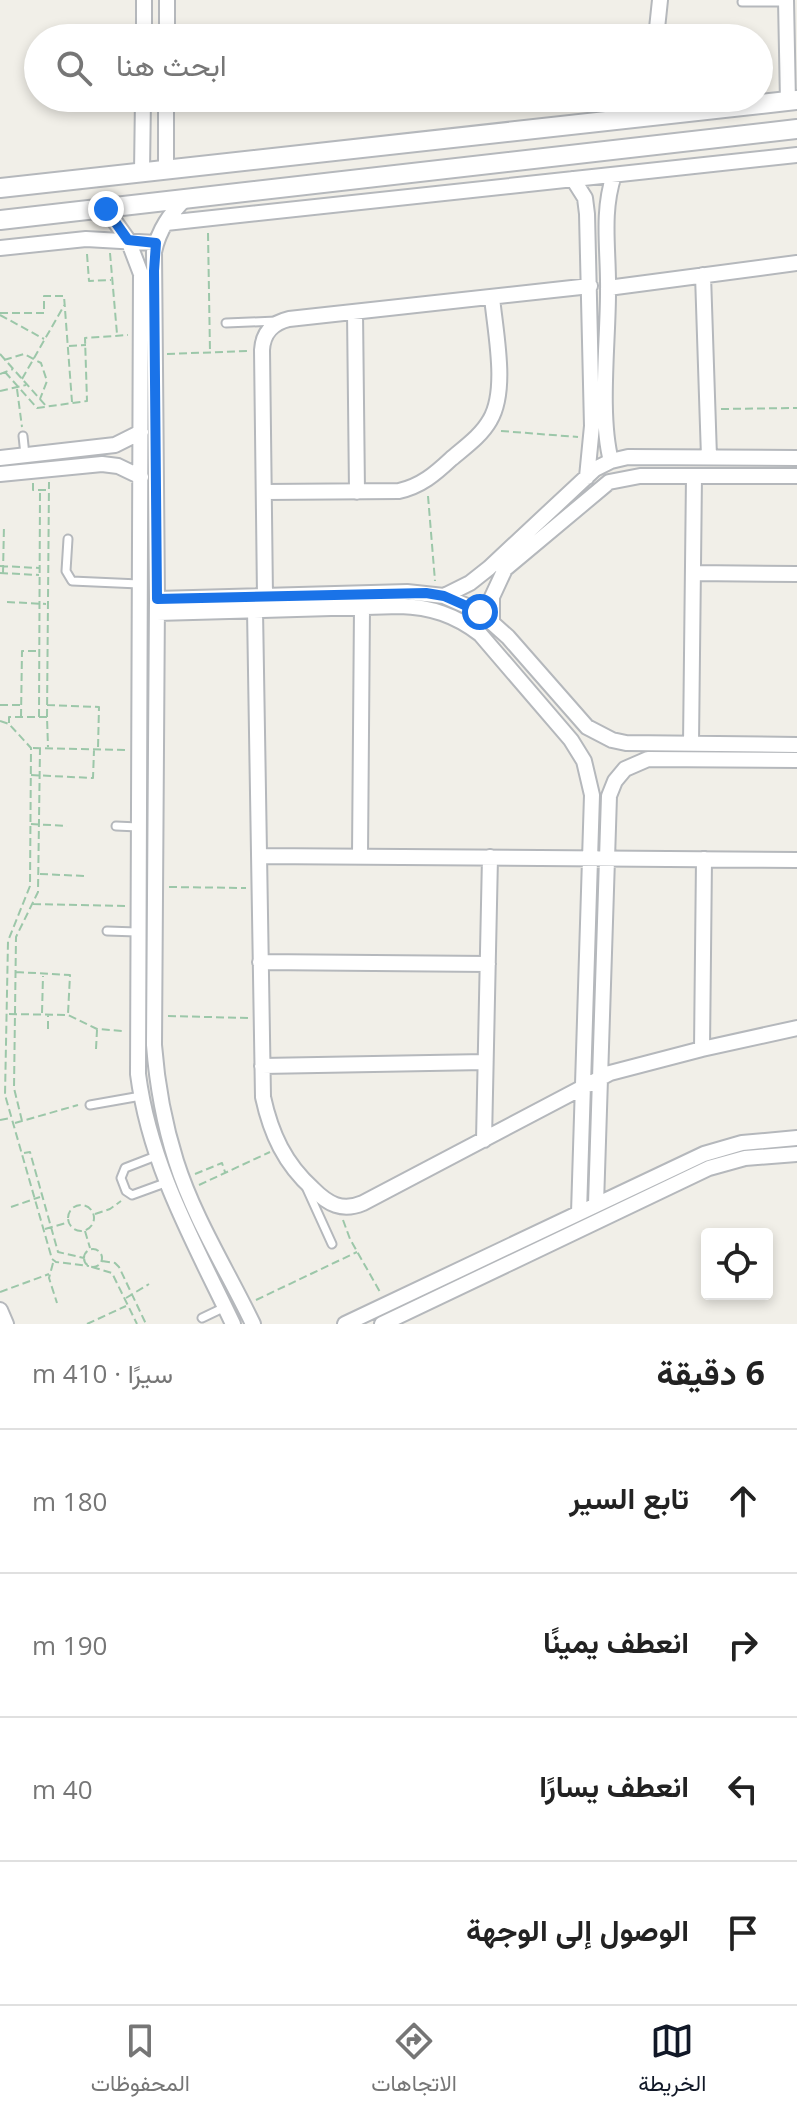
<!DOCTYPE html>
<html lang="ar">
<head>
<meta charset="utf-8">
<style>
	body { margin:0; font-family:"Open Sans",Vazirmatn,sans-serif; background:#f2f2f2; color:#222; direction:rtl }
	.controls { position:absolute; right:24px; bottom:24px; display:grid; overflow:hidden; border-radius:8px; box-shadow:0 4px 12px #0003 }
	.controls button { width:72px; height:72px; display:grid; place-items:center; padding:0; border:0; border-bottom:2px solid #e0e0e0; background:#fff; color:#222; font:40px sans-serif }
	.stop { position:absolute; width:24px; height:24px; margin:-18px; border:6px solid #1a73e8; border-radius:50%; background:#fff }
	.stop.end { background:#1a73e8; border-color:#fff; box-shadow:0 2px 8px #0008 }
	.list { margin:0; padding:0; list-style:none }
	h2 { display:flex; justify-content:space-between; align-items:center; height:104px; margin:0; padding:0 32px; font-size:34px }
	h2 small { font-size:26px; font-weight:400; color:#767676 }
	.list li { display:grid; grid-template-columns:52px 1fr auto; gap:24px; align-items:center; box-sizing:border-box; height:144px; padding:0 32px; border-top:2px solid #e0e0e0 }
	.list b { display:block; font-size:30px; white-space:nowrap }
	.list em { font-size:26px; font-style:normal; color:#767676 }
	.icon { flex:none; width:44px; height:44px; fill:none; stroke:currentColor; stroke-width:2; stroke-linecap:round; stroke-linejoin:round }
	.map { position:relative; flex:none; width:797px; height:1324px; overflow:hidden; direction:ltr }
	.search { position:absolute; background:#fff; box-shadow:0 4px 12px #0003; left:24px; right:24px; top:24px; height:88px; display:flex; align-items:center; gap:20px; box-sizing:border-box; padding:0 28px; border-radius:44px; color:#767676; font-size:30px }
	.sheet { height:680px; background:#fff }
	nav { display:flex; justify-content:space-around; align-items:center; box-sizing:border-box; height:112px; border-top:2px solid #e0e0e0; background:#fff; font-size:22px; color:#767676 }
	nav a { display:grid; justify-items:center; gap:4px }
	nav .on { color:#111827 }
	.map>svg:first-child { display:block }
</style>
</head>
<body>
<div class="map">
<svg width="797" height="1324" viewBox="0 0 797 1324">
	<rect width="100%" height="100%" fill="#f1efe8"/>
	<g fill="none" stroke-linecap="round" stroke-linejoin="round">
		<defs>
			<path id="service" d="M742 2H786
				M226 323 276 321
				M23 436 25 455
				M68 539 66 571 72 581 139 584
				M116 826 138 827
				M107 931 137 932
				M90 1105 141 1096
				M156 1156 125 1168 121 1178 126 1191 132 1195 165 1183
				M307 1189 332 1244
				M202 1318 225 1307"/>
			<path id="minor" d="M786 0 788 102
				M144 38V0
				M167 38V0
				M656 38 660 0
				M647 118 649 98
				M166 169V98
				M142 172 143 98
				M573 179 585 198 587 214 592 426 587 477
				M186 198C170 214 159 229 154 252L157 599 154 1045C157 1084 164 1123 176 1161 194 1218 227 1270 253 1324
				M106 209 128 240 141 274 138 1074C150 1166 194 1242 233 1324
				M166 223 797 155
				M0 248 86 239 156 243
				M703 275 709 457
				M608 288 797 263
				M355 312 357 492
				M0 458 115 445 141 432
				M611 461C599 415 608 342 608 293 609 252 601 214 614 175
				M0 474 102 464 118 466 141 477
				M264 492 399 491C421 486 435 474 451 459 465 447 481 436 490 420 508 390 495 331 492 297
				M693 573 797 574
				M265 596 262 350C263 333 272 323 289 319L590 286
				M444 596 470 583 489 568 595 469 611 461 628 457 797 458
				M157 599 407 592 444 596 480 612 508 637 587 727 612 740 626 743 797 745
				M255 610 263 1097C271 1134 285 1164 313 1189 328 1204 342 1212 363 1203L610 1073 702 1049 797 1028
				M157 613 400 606C431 607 455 615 480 634L571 740 584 761 592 795 579 1213
				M492 621V597L505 569 609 482 640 476H797
				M691 744 694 476
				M259 856 797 860
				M360 856 362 607
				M260 962 488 964
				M702 1049 704 859
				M262 1066 485 1062
				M484 1140 490 857
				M596 1204 609 796 615 781 625 769 648 759 797 760
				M0 1310 6 1324
				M345 1324 704 1154 742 1143 797 1138
				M382 1324 709 1168 745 1158 797 1154"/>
			<path id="tertiary" d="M0 188 797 100
				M0 220 797 129"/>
		</defs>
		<use href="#service" stroke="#b5b8bc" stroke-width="11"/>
		<use href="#minor" stroke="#b5b8bc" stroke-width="18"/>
		<use href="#tertiary" stroke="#b5b8bc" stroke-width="22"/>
		<path stroke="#9cc7a9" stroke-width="2" stroke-dasharray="8 4" stroke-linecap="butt" d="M208 233 210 352
			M110 253 117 334
			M87 254 89 281 111 280
			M0 313H44V296H64L72 402
			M0 315 44 339
			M69 346 86 345
			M0 354 46 406
			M167 354 249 351
			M4 360 24 354 41 363 47 381 40 399
			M5 372 37 408 87 401 85 338 128 335
			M0 374 13 369
			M22 379 65 304
			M17 389 22 427
			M0 391 26 385
			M721 409 797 408
			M501 431 578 437
			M33 483V490H47
			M428 496 435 581
			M0 566 39 568
			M0 573 39 575
			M3 573 4 525
			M7 602 46 604
			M0 705H22
			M47 705 99 707 98 748
			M21 717 22 651H39
			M39 717 40 490
			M47 717 49 482
			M0 721 9 724 31 748 30 886 8 941 5 1095 52 1259 56 1262 89 1266
			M9 723V717H47L48 747
			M33 748 126 750
			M31 775 93 778 94 750
			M31 824 67 826
			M40 874 85 876
			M169 887 246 888
			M33 904 127 906
			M16 972 70 975 68 1014
			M42 1013 43 976
			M9 1014 68 1015 97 1029 123 1031
			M168 1016 249 1018
			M48 1029V1015
			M96 1049 97 1030
			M0 1120 11 1118
			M22 1121 14 1088 16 937 38 892 40 748
			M15 1123 78 1105
			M24 1153 30 1152 58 1252 84 1258
			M195 1174 222 1163 225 1172
			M199 1185 270 1152
			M68 1218a13 13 0 1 1 26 0a13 13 0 1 1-26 0Z
			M11 1207 40 1197
			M95 1214 110 1209 121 1201
			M343 1220 350 1239 380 1292
			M45 1229 66 1223
			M85 1231 90 1248
			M84 1258a9 9 0 1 1 18 0a9 9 0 1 1-18 0Z
			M102 1261 115 1263 119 1267 146 1324
			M53 1263 49 1278 57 1303
			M92 1267 112 1273 137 1324
			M0 1292 49 1274
			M126 1298 149 1284
			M256 1300 357 1252
			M87 1324 126 1306"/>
		<use href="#service" stroke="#fff" stroke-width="7"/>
		<use href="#minor" stroke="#fff" stroke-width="14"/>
		<use href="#tertiary" stroke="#fff" stroke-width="18"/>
	</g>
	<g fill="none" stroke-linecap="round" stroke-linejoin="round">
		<path stroke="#1a73e8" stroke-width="10" d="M106 209 128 240 156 243 154 271 157 599 426 593 444 596 480 612"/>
	</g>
</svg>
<div class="controls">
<button><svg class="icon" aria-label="locate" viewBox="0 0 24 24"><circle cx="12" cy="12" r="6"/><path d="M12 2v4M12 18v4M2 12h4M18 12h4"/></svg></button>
</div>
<div class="stop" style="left:480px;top:612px"></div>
<div class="stop end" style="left:106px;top:209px"></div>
<div class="search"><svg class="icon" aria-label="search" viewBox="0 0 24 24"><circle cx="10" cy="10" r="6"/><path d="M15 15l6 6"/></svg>ابحث هنا</div>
</div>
<section class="sheet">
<h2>6 دقيقة<small>سيرًا · 410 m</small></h2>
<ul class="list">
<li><svg class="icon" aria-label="ahead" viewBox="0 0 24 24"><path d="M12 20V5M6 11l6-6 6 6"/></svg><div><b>تابع السير</b></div><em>180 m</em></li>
<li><svg class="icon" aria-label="right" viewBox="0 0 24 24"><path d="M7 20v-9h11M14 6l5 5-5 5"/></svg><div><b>انعطف يمينًا</b></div><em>190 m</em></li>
<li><svg class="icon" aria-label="left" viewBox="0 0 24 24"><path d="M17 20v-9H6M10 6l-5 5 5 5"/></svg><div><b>انعطف يسارًا</b></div><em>40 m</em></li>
<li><svg class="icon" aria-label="arrive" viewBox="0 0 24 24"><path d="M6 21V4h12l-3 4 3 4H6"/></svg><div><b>الوصول إلى الوجهة</b></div></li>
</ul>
</section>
<nav>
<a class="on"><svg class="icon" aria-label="map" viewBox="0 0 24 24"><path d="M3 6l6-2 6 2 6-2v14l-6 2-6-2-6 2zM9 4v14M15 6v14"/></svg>الخريطة</a>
<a><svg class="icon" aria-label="directions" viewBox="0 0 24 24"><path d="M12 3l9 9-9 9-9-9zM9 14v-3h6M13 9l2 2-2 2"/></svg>الاتجاهات</a>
<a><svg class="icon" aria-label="saved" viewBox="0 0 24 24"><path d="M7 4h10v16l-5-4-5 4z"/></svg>المحفوظات</a>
</nav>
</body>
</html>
